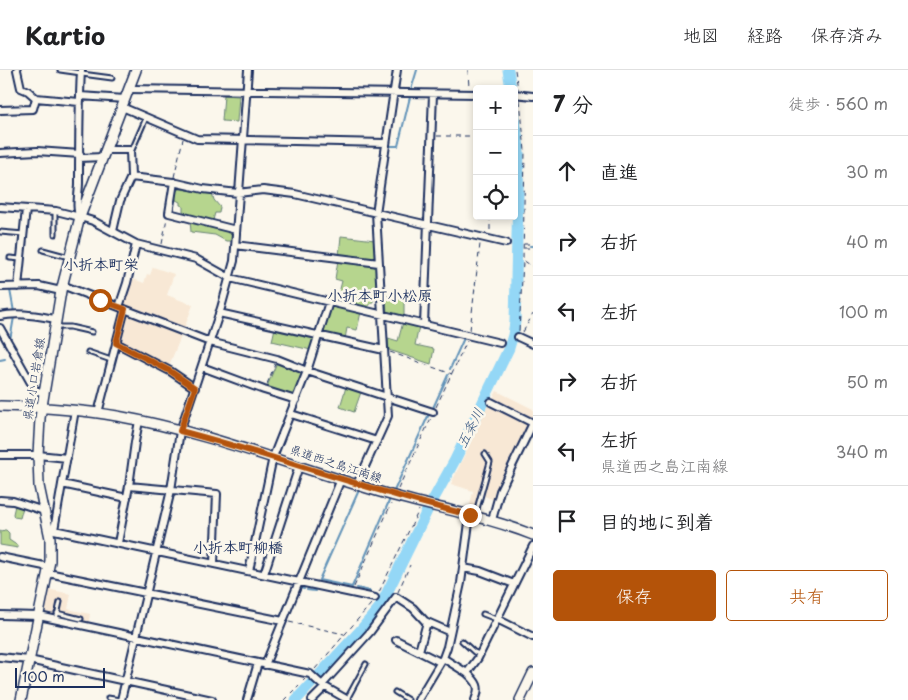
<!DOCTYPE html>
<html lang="ja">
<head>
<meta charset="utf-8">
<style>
	body { margin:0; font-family:"Playpen Sans","Klee One",sans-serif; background:#f2f2f2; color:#202124 }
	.controls { position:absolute; right:15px; top:15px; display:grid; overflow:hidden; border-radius:5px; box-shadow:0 2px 8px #0003 }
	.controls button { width:45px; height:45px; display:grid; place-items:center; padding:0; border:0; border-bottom:1px solid #e0e0e0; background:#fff; color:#202124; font:25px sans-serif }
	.scale { position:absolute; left:15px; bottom:12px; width:90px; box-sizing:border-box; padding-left:5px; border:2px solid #1b2f5e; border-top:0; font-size:14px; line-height:18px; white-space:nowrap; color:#1b2f5e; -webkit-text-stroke:4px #fbf7ec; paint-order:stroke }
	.stop { position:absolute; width:15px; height:15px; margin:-11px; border:4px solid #b45309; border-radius:50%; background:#fff }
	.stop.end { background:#b45309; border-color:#fff; box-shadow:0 1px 5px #0008 }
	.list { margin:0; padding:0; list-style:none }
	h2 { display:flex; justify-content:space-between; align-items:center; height:65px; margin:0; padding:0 20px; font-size:21px }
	h2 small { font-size:16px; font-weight:400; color:#757577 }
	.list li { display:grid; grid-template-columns:32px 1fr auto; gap:15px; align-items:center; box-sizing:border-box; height:70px; padding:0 20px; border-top:1px solid #e0e0e0 }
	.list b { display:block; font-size:19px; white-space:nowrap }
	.list p { margin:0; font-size:16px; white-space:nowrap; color:#757577 }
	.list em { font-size:16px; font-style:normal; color:#757577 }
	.actions { display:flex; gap:10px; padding:15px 20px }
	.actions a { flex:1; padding:11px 0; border:1px solid #b45309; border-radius:5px; text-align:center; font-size:18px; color:#b45309 }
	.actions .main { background:#b45309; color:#fff }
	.icon { flex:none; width:28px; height:28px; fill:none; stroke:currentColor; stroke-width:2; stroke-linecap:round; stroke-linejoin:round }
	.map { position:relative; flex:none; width:533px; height:630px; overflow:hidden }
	header { display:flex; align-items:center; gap:30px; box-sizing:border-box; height:70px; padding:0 25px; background:#fff; border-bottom:1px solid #e0e0e0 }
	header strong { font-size:24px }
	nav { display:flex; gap:28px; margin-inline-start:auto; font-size:18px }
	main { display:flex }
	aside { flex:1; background:#fff }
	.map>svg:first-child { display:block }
</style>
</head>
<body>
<header>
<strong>Kartio</strong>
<nav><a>地図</a><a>経路</a><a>保存済み</a></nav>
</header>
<main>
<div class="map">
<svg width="533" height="630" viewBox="0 0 533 630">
	<rect width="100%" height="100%" fill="#fbf7ec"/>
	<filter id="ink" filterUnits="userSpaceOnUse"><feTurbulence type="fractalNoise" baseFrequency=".02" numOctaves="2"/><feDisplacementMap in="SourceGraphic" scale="10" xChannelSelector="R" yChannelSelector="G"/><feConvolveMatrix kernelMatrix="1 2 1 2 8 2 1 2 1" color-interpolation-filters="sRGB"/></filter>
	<g filter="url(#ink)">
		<path fill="#f8e8d5" d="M153 197 174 204 167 225 193 235 184 259 121 235 131 208 144 213 147 204 150 205Z
			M128 243 182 264 168 298 121 273 118 270 126 244Z
			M497 321 533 339V348L531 349 492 330Z
			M488 334 528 354 529 356 495 430 484 426 479 443 469 440 473 421 451 414Z
			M47 519 71 524 68 539 90 544 88 555 45 545 43 542Z"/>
		<path fill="#b6d58e" stroke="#688276" d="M224 25 239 26 237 52 222 51Z
			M179 119 212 123 214 130 220 137 219 143H215L213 150 211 151 188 145 183 141V136L180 135V132L176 130 175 122Z
			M190 150 231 161 233 163 231 171H226L215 165 191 162Z
			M341 166 375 170 376 189 374 190 339 186Z
			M338 190 375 194 377 196C378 212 381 228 366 238L337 231 342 211 335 209Z
			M386 226 404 229V248L387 244Z
			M332 235 361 242 357 260 347 258 345 269 323 265 321 262 330 236Z
			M403 252 419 256 415 275 434 279 431 294 389 280 388 268 398 271Z
			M275 258 315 267 311 280 272 271Z
			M277 292 302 302 303 304 295 326 293 327 266 319Z
			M346 317 361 322 354 342 340 337Z
			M15 435 23 437 20 448 14 447 13 444Z
			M4 460H6L9 463V470L18 476V478L0 475V461L2 462Z"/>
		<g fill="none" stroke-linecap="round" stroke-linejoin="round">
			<path stroke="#6494b9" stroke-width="2" d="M411 20 417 0
				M389 76H398L410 27
				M517 175 520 176
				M530 176H533
				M10 220 14 242
				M427 252 437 255
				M10 270 14 247
				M387 273V278
				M387 284 390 324
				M0 290 5 289
				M450 299 464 268
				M393 333 429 344 394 421
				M433 338 448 305
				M390 349 391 333
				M380 372 389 351
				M367 402 379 373
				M363 410 366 404
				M359 420 319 510 352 517 390 429
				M357 518 370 521
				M307 520 315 521
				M287 550 300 518 304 519
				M270 591 285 555"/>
			<path stroke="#94d7f6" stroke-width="11" d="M508 0 511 19
				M296 630 359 562 380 537 427 441 455 390 509 278 513 265 515 252 519 78 514 42"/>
			<defs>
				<path id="lane" d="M60 0 81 3
					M82 4 112 8
					M131 80H132L146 48
					M0 162 24 164
					M55 164V142
					M43 180 69 187
					M10 188 21 189
					M55 257H70L92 262
					M88 282 111 290
					M475 446 490 392 485 384
					M57 543 81 549
					M483 544 496 549
					M56 550 60 532
					M462 571 474 582 479 584
					M395 622 408 630
					M108 628 120 630
					M347 629 366 594"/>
				<path id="street" d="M17 0 21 18 28 21 36 28 79 32
					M129 19 477 24
					M514 24 533 26
					M80 26 125 29
					M122 37 197 69 386 73
					M0 40 33 39 36 28
					M105 80H130L131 107 120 131 113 161
					M0 83 37 81 80 84
					M79 88 103 87
					M131 107 173 112 203 119 238 123 263 120 295 124 506 173
					M174 112 169 143 236 160
					M0 137 56 141 80 147 93 151 136 174 196 189 230 208 500 273
					M80 147C75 138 79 123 79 113 79 75 79 38 81 0
					M235 175 379 193
					M62 215 210 272 277 289 307 301 433 342
					M0 217 39 216 61 221
					M18 217 26 139
					M119 237 127 213 136 174
					M219 243 384 280
					M0 246C19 242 37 246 56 249
					M424 255 433 24
					M0 258 35 320 44 323
					M518 267 533 274
					M116 273 170 301 195 318
					M202 297 264 320 296 330
					M491 332 533 353 500 421 492 450
					M75 340 54 460 375 528
					M98 343 125 239
					M291 344 377 371
					M0 385H38L67 388
					M62 414 127 428
					M357 414 388 346 376 143 397 0
					M129 416 217 424 214 494
					M0 430 13 431 44 441
					M118 473 129 416 135 372 139 351
					M0 487 49 497
					M463 498 480 501 514 514
					M249 501 273 387 307 301 329 232
					M48 503 283 551
					M264 504 299 396
					M0 545 39 546 310 604 322 615 348 630
					M497 549 533 567
					M396 570 440 592
					M419 581 427 552
					M0 587 29 590 212 630
					M443 588 467 603
					M265 595 341 409
					M322 615 370 562 396 527 413 538 425 551 450 562
					M121 630 171 420 180 361 221 238 234 191 248 0
					M247 630 258 593
					M312 630 325 617
					M418 630 443 588 447 577 461 513 470 445
					M475 630C481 617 477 612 467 603L478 588 533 476"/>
				<path id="secondary" d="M0 336C39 337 78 339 117 346 212 363 302 400 394 426 441 439 488 447 533 465
					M21 630 50 491V468L39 416 38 385 40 348 61 221 80 147 136 0
					M520 630 533 603"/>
			</defs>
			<use href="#lane" stroke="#1b2f5e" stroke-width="7"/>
			<use href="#street" stroke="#1b2f5e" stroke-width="10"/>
			<use href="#secondary" stroke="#1b2f5e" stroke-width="12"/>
			<path stroke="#1b2f5e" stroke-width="1" stroke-dasharray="5 4" stroke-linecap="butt" d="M468 0 469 18
				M515 0 518 19
				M520 30 525 81 523 190 533 197
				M437 66H477
				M174 107 183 69
				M490 146V164
				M162 174 167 148
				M524 174H533
				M524 178H533
				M470 260 480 174
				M519 261 523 192
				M523 262 533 244
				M390 282 452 304
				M267 314 275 294
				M436 337 467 271
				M398 419 431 348
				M354 517 391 434
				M379 522 419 440
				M398 522 410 495
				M289 552 344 564
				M315 599 371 534
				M284 630 305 609"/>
			<use href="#lane" stroke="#fbf7ec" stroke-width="3"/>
			<use href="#street" stroke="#fbf7ec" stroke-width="6"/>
			<use href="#secondary" stroke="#fbf7ec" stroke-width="9"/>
		</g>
	</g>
	<g fill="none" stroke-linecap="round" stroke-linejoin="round" filter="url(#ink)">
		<path stroke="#b45309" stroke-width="6" d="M100 230 125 239 116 273 170 301 195 318 180 361C277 386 372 422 470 445"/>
	</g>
	<g text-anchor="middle" stroke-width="5" stroke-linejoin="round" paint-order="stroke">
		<g font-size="12" fill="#1b2f5e" stroke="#fbf7ec">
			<text transform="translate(34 309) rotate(-81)" y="4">県道小口岩倉線</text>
			<text transform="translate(336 394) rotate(18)" y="4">県道西之島江南線</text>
		</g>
		<g font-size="14" font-style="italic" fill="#395984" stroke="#fbf7ec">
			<text transform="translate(470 358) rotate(-63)" y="5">五条川</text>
		</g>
		<g font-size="15" font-weight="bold" fill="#1b2f5e" stroke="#fbf7ec">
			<text x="101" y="200">小折本町栄</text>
			<text x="380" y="231">小折本町小松原</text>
			<text x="238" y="483">小折本町柳橋</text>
		</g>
	</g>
</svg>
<div class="controls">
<button>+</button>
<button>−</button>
<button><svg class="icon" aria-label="locate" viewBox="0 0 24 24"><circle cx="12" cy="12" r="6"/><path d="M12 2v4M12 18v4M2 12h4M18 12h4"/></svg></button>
</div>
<div class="scale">100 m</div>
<div class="stop" style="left:100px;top:230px"></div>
<div class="stop end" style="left:470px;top:445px"></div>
</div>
<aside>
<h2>7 分<small>徒歩 · 560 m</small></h2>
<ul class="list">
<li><svg class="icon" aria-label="ahead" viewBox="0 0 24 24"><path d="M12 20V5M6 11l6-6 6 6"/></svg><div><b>直進</b></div><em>30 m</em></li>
<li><svg class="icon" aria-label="right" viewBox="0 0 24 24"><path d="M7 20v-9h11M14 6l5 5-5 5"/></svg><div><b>右折</b></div><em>40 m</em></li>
<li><svg class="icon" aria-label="left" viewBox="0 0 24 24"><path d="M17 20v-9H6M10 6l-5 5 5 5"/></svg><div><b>左折</b></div><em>100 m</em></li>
<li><svg class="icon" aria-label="right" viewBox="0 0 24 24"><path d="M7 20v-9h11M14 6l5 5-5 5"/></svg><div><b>右折</b></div><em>50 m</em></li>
<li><svg class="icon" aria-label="left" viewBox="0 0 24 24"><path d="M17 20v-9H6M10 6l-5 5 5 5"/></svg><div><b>左折</b><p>県道西之島江南線</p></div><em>340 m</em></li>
<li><svg class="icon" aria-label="arrive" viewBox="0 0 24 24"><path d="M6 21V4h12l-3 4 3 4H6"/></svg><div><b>目的地に到着</b></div></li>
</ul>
<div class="actions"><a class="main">保存</a><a>共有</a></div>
</aside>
</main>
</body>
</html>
